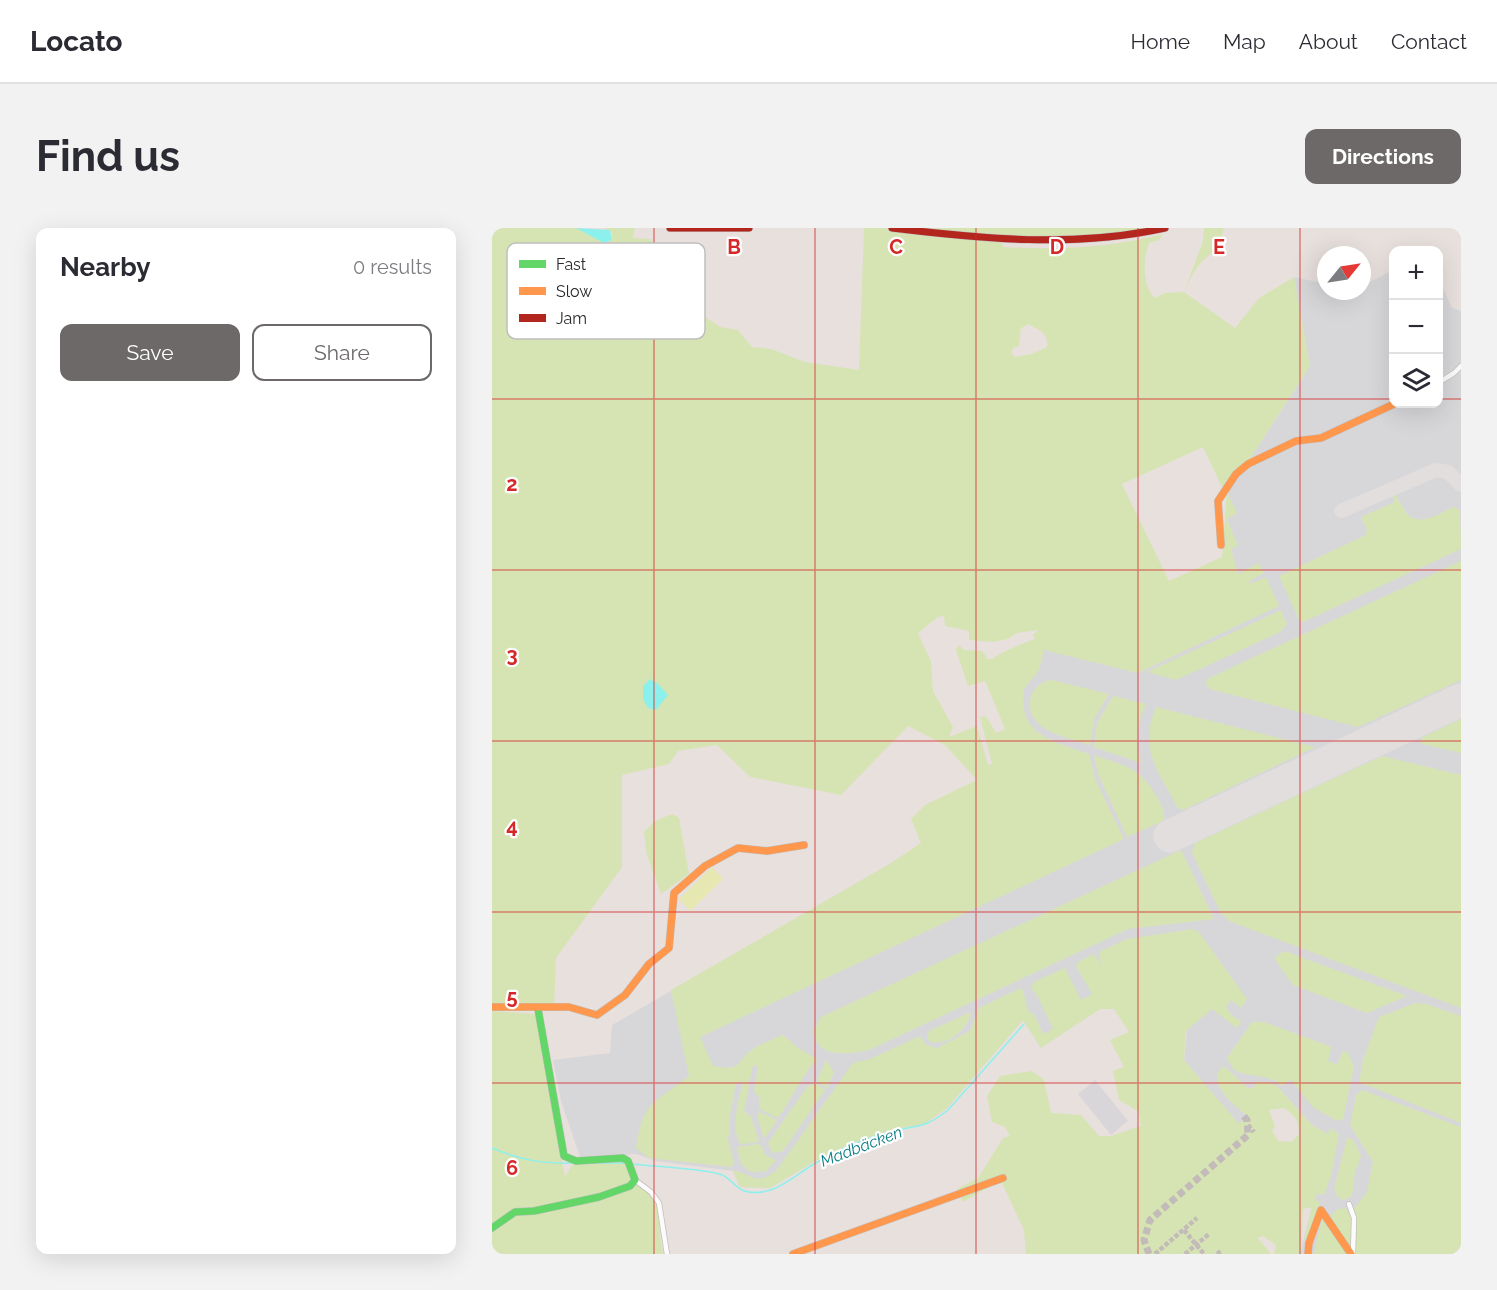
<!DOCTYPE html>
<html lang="en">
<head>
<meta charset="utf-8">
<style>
	body { margin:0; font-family:Raleway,sans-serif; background:#f2f2f3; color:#2b2b33 }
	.controls { position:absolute; right:18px; top:18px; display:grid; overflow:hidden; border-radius:12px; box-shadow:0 6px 24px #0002 }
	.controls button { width:54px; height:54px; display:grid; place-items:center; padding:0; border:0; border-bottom:2px solid #e1e1e2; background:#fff; color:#2b2b33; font:30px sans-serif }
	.compass { position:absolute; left:825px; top:18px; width:54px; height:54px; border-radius:50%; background:#fff; box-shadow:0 6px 24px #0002; rotate:60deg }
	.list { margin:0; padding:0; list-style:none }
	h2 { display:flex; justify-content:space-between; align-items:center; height:78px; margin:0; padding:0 24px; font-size:26px }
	h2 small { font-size:20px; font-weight:400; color:#7c7c81 }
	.actions { display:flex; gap:12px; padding:18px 24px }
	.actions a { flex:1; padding:14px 0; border:2px solid #6c6968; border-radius:12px; text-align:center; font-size:21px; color:#6c6968 }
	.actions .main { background:#6c6968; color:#fff }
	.icon { flex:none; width:33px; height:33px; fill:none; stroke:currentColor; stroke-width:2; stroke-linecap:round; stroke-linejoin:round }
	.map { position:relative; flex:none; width:969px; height:1026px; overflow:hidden; border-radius:12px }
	header { display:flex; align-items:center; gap:36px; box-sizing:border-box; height:84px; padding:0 30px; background:#fff; border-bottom:2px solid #e1e1e2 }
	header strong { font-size:28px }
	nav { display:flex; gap:33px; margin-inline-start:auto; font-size:21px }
	.intro { display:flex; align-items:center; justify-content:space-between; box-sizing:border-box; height:144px; padding:0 36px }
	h1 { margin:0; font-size:42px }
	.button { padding:15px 27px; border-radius:12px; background:#6c6968; color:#fff; font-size:21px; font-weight:700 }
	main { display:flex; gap:36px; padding:0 36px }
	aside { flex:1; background:#fff; border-radius:12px; box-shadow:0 6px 24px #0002 }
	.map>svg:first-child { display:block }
</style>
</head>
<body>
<header>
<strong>Locato</strong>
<nav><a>Home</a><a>Map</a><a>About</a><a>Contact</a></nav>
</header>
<div class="intro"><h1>Find us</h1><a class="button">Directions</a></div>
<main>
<aside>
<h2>Nearby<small>0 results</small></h2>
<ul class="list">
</ul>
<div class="actions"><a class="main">Save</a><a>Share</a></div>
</aside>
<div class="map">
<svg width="969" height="1026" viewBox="0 0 969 1026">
	<rect width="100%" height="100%" fill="#e8e0dd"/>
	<path fill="#d9d6da" d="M603 852 636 893 619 907 586 866Z"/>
	<path fill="#d7d7da" d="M901 42 902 176H946L947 52 960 80 969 83V1026H808L820 978V897L784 857 756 860 748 856 735 869 755 888 747 897 692 832 701 743 607 781 549 820 531 792 455 880 432 896 403 901 356 917 325 932 278 960 248 959 241 943 164 933 144 926 88 929 69 873 61 832 118 825 120 797 396 637 540 546 513 462 546 411 732 370 737 263 818 138 802 49 834 56V63H870V58Z"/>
	<path fill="#d6e4b3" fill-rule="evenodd" d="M0 0H84L114 15 120 12V4L112 0H143L141 10 158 11 164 16 161 63 176 71 187 82 209 86 228 99 246 102 260 119 279 121 313 134 367 142 372 0H658L581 12 509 10 511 19C566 22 618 20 671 6L667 12 657 15C651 30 650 58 663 70L673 65 692 64 711 13 712 0H732L726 22C707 31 701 45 692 64L743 100 767 70 802 49 818 138 737 263 735 256 730 259 711 219 630 256 677 353 730 329 735 264 745 285 735 291 746 318 739 321 746 346 767 335 772 345 757 353 758 356 774 349 787 378 646 445 552 422 547 442 532 461C525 508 562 513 597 526L603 551 632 611 208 809 221 838C252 843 242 835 261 821 270 815 282 811 291 807L306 820 325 831C310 848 300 870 286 890L267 881V869L262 863 266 838 261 837 257 855H244L238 887V908H235L242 935 239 939 157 930 144 920C152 871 161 877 197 848L179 762 396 637 429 615 419 591 433 577 485 552 453 517 416 498 349 567 258 549 225 517 186 523 177 536 130 547V639L64 730 62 779 0 776ZM537 96C548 103 557 105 555 119L540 126 523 129 519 125 521 120 527 118 529 100ZM452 388 453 398 477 403V412L500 414 516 411 525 405 547 402 541 407 543 411C534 414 506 425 501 431H496L490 423 472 422 467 417 464 422 476 458 493 453 513 501 504 505 494 488 488 489 500 536 496 537 485 498 457 509 461 499 441 463 439 434 426 405 446 389Z
		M902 266C907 271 909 277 913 283 925 301 946 286 961 279L968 282 969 321 811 394 807 392 787 348 874 307 875 302 869 289 903 274 900 267Z
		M969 333V452L866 499 718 461 714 456 715 451Z
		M789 382 795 396 788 404 684 452 655 444Z
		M560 452 617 466 602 491 598 517C576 510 530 502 539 469 542 459 550 453 560 452Z
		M621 468 654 476C644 497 642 513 649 535L602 519 605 495Z
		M664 479 823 519 691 582 686 580C666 542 646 522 664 479Z
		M969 491V525L930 516 929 510Z
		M602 527C633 538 650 540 666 571 670 579 674 584 671 593L635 609 606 546Z
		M890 528 969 547V780L737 693 729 685 700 625 703 615Z
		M180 586 187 590 197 646 169 666 155 627 152 604 163 593Z
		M689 622 722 691 636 701 377 822C356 826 324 832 322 802L329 789Z
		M700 701 707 704 755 771 749 780 739 772 734 779 739 787 749 793 745 800 720 781 694 803 692 832 747 896 755 888C743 877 721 862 726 844L732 838 756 860H762L764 854H777L784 857 820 897 836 906 838 900 847 906 839 948 832 967 825 965 823 971 828 975 814 1012 812 1011 820 979 811 981 809 1026H782L784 1017 771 1008 766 1010 779 1026H534L532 1002 510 955 495 960 471 974 465 961 486 950 511 910 518 908 513 899 500 894 495 868 508 848 540 843 552 852 559 885 589 887 607 908H619L649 898 646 883 627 872 621 843 632 839 618 812 637 804 622 781H608L549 820 531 792 455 880 432 896 403 901 356 917 325 932 278 960 248 959 241 943C260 944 261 960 284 943L361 835 378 831 428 808 434 817 445 820 478 803 487 780 529 760C534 767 533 776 537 784L542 786 551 806 561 801 546 769 539 759 542 754 573 740 589 772 600 766 584 738 586 734 602 726 609 737 607 724 635 711ZM792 880C803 887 807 893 807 906L799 914 786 913 780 902 783 899 777 882Z
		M792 723 915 768 875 785 801 757 782 730Z
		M924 775 934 776 969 788V895L867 854 871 832 887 789Z
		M0 783 43 786 73 949 80 937 134 934 141 955C178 971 162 996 172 1026H0Z
		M479 784C476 801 457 818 438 814L435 810 437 803Z
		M760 794H772L840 819 836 832 845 837 851 823 856 825 862 839 851 891 845 893 821 879 799 852 790 858C775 845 760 850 742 842L735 830Z
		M334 832 342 844 335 860 325 853Z
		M251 855 257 857 252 883 259 889 267 914 248 916 243 902 245 877Z
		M324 855 333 862 291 923 280 925 276 915 315 859Z
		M870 862 969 899V1026H862V981L875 964 881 934 858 897 864 867Z
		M267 884 285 892 272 911 265 888Z
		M855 910 861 911 869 928 863 944 860 968 851 972 846 969 842 961Z
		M268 916 273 927 284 932 274 943 259 944 249 936 245 919Z
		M853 980 861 989 860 1025 841 996 839 987 846 981Z
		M830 991 857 1026H822Z"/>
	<path fill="#e5e8b0" d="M220 639 231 651 198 683 187 671Z"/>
	<path fill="#8cf0ec" d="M84 0 118 2 120 12 112 15Z
		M158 451 166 456 176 467 164 482 156 480 151 471V458Z"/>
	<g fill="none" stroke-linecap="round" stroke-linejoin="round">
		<path stroke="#8cf0ec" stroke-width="1.5" d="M0 920C28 932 51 936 81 935
			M101 935H132
			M140 936C163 939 211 940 230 947 240 951 245 963 257 964 282 968 302 948 322 936 345 922 376 909 402 903 430 896 431 901 456 882L532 796"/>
		<path stroke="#e2dede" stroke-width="14" d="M849 283 944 242 956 244 969 257"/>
		<path stroke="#e2dede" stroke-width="33" d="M678 608 969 472"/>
		<path stroke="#c2bbb9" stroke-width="4.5" stroke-dasharray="4.5 2" stroke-linecap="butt" d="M756 897 762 904
			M692 1002 712 1026
			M663 1026 705 990
			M693 1026 717 1006
			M725 1026 730 1022"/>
		<path stroke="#c2bbb9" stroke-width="7" stroke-dasharray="7 3.5" stroke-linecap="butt" d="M657 1026 652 1012 658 992 756 907 755 892 751 887"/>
		<defs>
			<path id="street" d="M946 155 962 145 969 138
				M143 952 159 964 167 975 175 1026
				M857 976 862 990 861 1026"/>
			<path id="fast" d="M0 1000 23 984 42 983 107 969 138 958 143 952 136 933 131 930 84 933 72 928 46 781"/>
			<path id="slow" d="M729 317 726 273 744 246 756 236 804 213 829 210 902 176
				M0 779H77L105 787 133 767 157 736 177 720 182 665 213 638 246 620 275 623 312 617
				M301 1026 511 950
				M816 1026 817 1015 829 982 859 1026"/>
			<path id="jam" d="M178 0H257
				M400 0C492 11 581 20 673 0"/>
		</defs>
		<use href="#street" stroke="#c1bfbf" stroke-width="6"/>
		<use href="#fast" stroke="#c1bfbf" stroke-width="8"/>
		<use href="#slow" stroke="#c1bfbf" stroke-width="8"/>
		<use href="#jam" stroke="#c1bfbf" stroke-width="8"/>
		<use href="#street" stroke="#fcfafa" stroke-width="4.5"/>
		<use href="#fast" stroke="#63d668" stroke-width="7"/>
		<use href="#slow" stroke="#ff974d" stroke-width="7"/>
		<use href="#jam" stroke="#b3261e" stroke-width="7"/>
	</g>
	<path fill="none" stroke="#d62828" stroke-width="1.5" stroke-opacity="0.55" d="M162 0V1026M323 0V1026M484 0V1026M646 0V1026M808 0V1026M0 171H902M946 171H969M0 342H969M0 513H969M0 684H969M0 855H969"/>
	<g text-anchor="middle" stroke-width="4.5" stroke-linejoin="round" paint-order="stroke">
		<g font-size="16" font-style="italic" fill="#077e84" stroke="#fff">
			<text transform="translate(369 918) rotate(-21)" y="6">Madbäcken</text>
		</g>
	</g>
	<rect x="15" y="15" width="198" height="96" rx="9" fill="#fff" stroke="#bfbfbf" stroke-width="1.5"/>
	<rect x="27" y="32" width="27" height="8" fill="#63d668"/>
	<rect x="27" y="59" width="27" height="8" fill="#ff974d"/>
	<rect x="27" y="86" width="27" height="8" fill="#b3261e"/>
	<g font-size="16" fill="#292929">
		<text x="64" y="42">Fast</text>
		<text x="64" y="69">Slow</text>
		<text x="64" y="96">Jam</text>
	</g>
	<g font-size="20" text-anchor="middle" font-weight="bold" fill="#d62828" stroke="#fff" stroke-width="4.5" stroke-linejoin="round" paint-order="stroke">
		<text x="242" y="26">B</text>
		<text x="404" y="26">C</text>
		<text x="565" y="26">D</text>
		<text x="727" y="26">E</text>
		<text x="20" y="263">2</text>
		<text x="20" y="434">3</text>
		<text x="20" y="605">4</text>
		<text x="20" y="776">5</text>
		<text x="20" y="947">6</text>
	</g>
</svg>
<div class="controls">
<button>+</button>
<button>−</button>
<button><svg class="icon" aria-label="layers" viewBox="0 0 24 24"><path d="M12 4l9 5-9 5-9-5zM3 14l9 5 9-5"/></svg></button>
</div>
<svg class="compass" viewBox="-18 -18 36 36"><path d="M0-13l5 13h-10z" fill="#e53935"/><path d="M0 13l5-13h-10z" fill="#7c7c81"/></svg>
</div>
</main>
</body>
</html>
